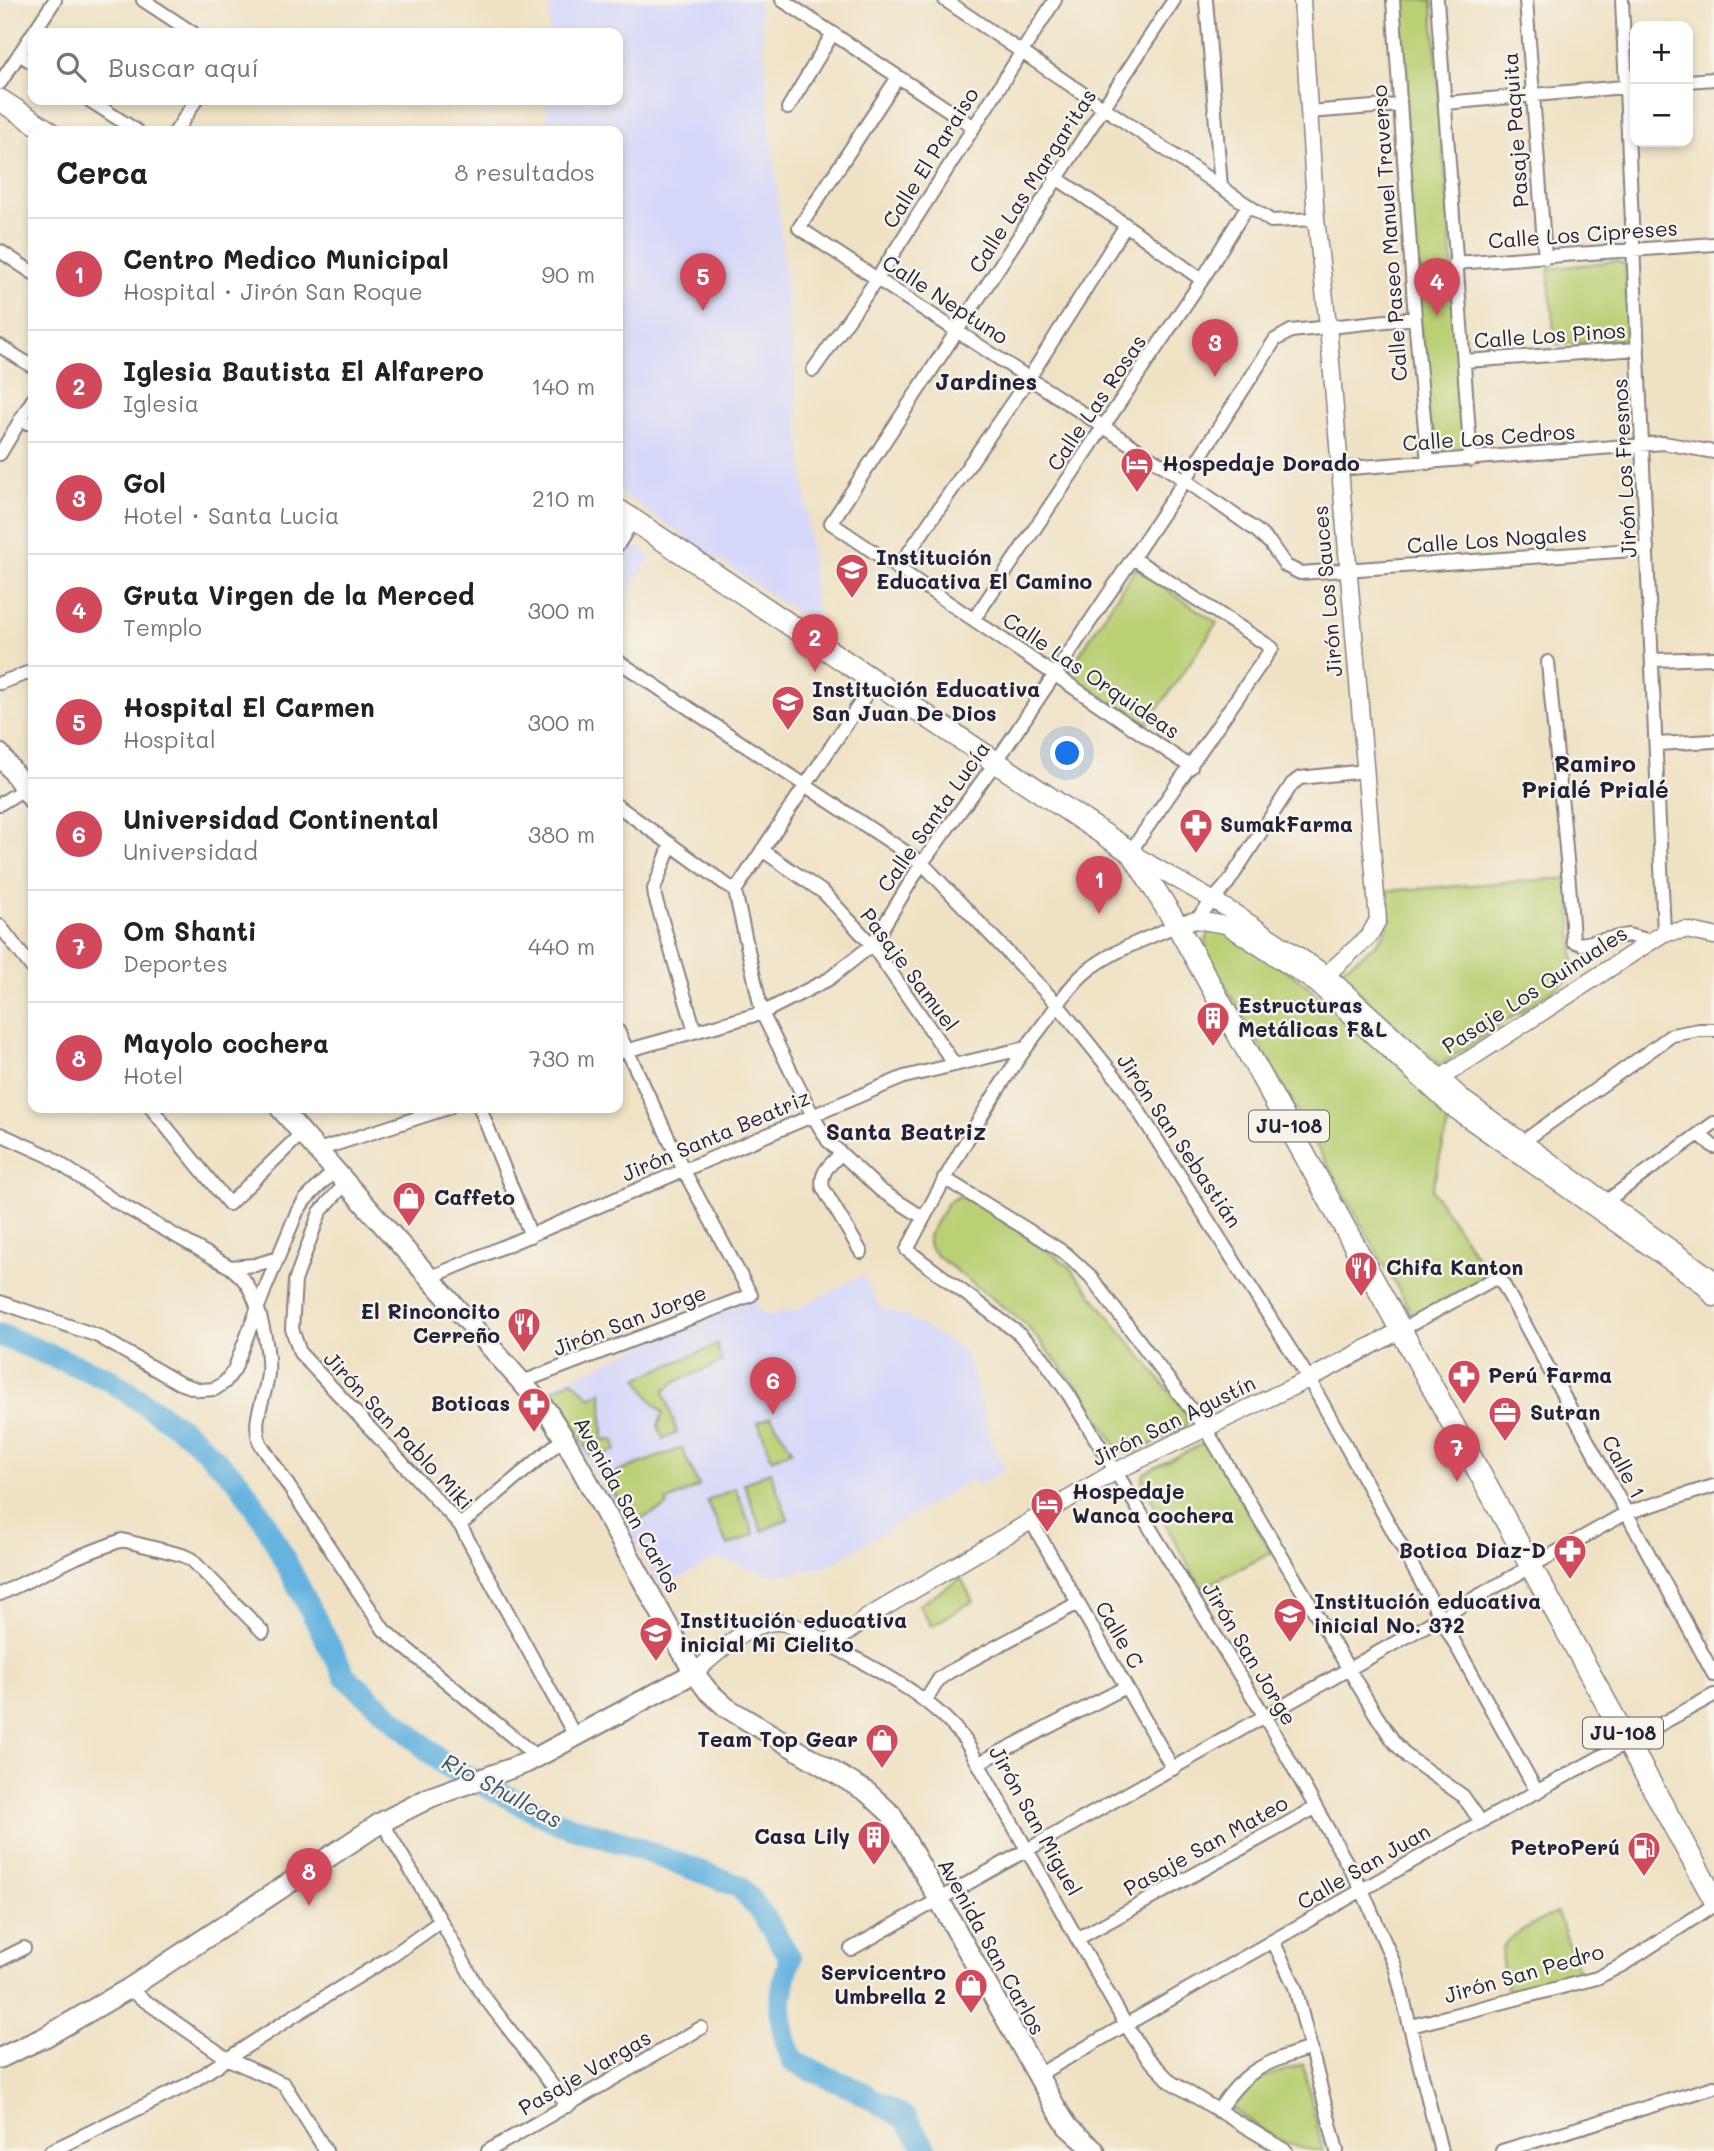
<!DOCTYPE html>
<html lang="es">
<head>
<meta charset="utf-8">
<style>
	body { margin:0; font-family:Mali,sans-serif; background:#f2f2f2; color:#222 }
	.controls { position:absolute; right:21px; top:21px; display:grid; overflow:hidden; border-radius:14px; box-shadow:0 4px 10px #0003 }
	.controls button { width:63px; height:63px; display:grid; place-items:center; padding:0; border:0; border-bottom:2px solid #e0e0e0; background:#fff; color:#222; font:35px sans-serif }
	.you { position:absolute; left:1068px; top:754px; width:24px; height:24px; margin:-18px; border:5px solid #fff; border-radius:50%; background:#1a73e8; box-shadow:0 0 0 10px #1a73e833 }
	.badge { display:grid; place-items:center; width:46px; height:46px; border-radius:50%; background:#d1495b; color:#fff; font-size:23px; font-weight:700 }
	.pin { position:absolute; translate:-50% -58px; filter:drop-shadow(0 2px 4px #0008) }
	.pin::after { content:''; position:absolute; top:37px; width:24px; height:21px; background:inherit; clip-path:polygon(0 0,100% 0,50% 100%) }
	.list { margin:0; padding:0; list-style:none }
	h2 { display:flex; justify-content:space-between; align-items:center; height:91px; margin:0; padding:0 28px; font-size:30px }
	h2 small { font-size:23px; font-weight:400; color:#767676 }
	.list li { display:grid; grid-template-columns:46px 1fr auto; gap:21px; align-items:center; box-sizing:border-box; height:112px; padding:0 28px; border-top:2px solid #e0e0e0 }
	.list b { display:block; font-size:26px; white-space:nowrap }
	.list p { margin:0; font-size:23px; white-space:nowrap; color:#767676 }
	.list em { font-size:23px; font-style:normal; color:#767676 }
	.icon { flex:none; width:38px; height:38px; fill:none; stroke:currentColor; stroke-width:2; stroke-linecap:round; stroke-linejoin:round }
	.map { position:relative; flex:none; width:1714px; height:2151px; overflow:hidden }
	.search { position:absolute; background:#fff; box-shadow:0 4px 10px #0003; left:28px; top:28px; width:595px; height:77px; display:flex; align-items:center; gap:18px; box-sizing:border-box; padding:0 24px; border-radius:14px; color:#767676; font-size:26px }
	.panel { position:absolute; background:#fff; box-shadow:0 4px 10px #0003; left:28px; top:126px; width:595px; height:987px; border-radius:14px }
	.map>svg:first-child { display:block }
</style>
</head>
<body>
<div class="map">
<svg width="1714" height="2151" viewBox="0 0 1714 2151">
	<rect width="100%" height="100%" fill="#f7f3e8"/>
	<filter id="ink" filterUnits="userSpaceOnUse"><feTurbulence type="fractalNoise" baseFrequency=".0143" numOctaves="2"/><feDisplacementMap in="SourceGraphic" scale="14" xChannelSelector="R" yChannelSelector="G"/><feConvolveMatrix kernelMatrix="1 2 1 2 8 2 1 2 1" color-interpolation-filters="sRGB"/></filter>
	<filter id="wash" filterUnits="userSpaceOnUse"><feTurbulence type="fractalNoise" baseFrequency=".00686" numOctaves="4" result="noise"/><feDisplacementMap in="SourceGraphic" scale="28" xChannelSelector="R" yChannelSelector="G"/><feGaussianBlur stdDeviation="1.57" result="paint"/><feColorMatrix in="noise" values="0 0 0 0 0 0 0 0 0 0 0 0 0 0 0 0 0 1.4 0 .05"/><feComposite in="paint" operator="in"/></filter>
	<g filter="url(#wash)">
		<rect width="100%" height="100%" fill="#efe2c4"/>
		<path fill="#d5d8f9" d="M550 0H759L818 627 618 491V131H546L547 100H618V33H549Z
			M630 542 652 556 620 607 618 605V549L621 544Z
			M863 1275 880 1307 907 1317 965 1351 992 1443 1005 1471 977 1486 973 1478 827 1567 773 1576 717 1559 661 1587 546 1388 741 1304 754 1300 761 1312 770 1316 783 1310 789 1313Z"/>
		<path fill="#b9d075" stroke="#6e7958" stroke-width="2" d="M1397 0H1432L1466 442 1462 454 1441 456 1431 447 1420 332Z
			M1616 261 1625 265 1629 334 1624 340 1555 344 1548 269Z
			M1135 568 1217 623 1147 725 1067 674Z
			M1570 878 1574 976 1440 1065 1337 972C1352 961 1382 946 1387 926 1389 915 1386 902 1385 891Z
			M1222 927 1303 982 1451 1112 1432 1190 1489 1275 1414 1317 1204 948 1209 931Z
			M959 1196 973 1200 1068 1265 1186 1412 1187 1422 1185 1427 1133 1454 1123 1451 1114 1443 1085 1395 1025 1324 936 1255 928 1245V1236L948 1202Z
			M717 1345 722 1362 675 1382 664 1391 677 1433 663 1439 658 1426 663 1413 651 1400 638 1378Z
			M572 1380 591 1398 602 1391 603 1440 614 1439 616 1450 592 1458 553 1390Z
			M771 1417 792 1450 772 1459 758 1422Z
			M1202 1444 1212 1448 1271 1553 1202 1588 1142 1483 1144 1473Z
			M682 1448 699 1486 666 1502 668 1506 632 1523 604 1477Z
			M770 1471 788 1519 762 1531 744 1484Z
			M735 1488 754 1534 728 1546 707 1501Z
			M961 1578 973 1601 931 1626 919 1605Z
			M1557 1912 1580 1974 1508 1990C1505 1978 1500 1963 1502 1950 1505 1935 1544 1919 1557 1912Z
			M1303 2064 1323 2151C1285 2151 1259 2128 1229 2106L1256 2080Z"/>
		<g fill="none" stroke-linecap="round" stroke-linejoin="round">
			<path stroke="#65b3df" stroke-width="23" d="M0 1335 107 1378 190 1435 240 1483 265 1522 345 1676 446 1766 559 1823 629 1845 739 1886 766 1919 790 1958C778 2002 777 2020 793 2062L859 2091 906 2119 927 2151"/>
		</g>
	</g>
	<g filter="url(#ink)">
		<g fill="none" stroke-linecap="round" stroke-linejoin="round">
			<defs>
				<path id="minor" d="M143 0 193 33
					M782 0 974 127
					M945 0 1271 221 1316 219
					M1174 0 831 523 1191 767
					M1206 0 1221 187
					M1393 0 1415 318 1428 463
					M1437 0 1471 460
					M1526 0 1545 258
					M1622 0 1664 933
					M19 54 33 63
					M898 77 799 228 1185 480 1257 531 1270 543 1286 566 1300 573 1648 549
					M1688 81 1714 79
					M0 83 55 0
					M89 100 137 131
					M1445 103 1635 86
					M788 108 833 33
					M1308 112 1400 105
					M176 131 196 100
					M1055 177 1126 225 1202 280
					M0 251 33 273
					M1455 263 1714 244
					M0 346 33 367
					M1465 361 1638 349
					M813 370 877 279 1055 0
					M20 420 33 425
					M0 454 33 399
					M1338 469 1664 443 1714 452
					M618 545 633 520
					M898 568 1029 378 1126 225
					M974 619 1202 280 1248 205
					M1653 660 1714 658
					M618 661 922 863 1058 1005 1122 1085 1309 1379 1537 1792
					M1548 662C1556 755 1568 848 1573 941L1581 944 1628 935 1651 941
					M875 681 735 891 762 1013 813 1116 828 1141 880 1190 924 1218
					M0 683 33 671
					M1656 744 1714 741
					M0 804 29 786
					M618 806 735 891
					M671 844 654 889 655 897 695 1031
					M762 850 824 893 872 945 955 1065
					M1130 852 1272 648 1133 558
					M1196 920 1228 883 1292 784 1300 778 1365 771
					M1177 925C1149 938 1116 949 1091 968 1073 981 1059 1003 1046 1021 992 1091 948 1171 907 1250L1018 1333 1043 1358 1069 1395 1265 1717 1362 1890 1395 1966 1441 2151
					M0 926 33 969
					M618 1053 762 1013 829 979 872 945 922 863 996 762 1185 480 1275 340 1291 331 1415 318
					M151 1108 229 1204 302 1133
					M480 1108 531 1236
					M0 1134 49 1156 113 1200 230 1267 255 1265 278 1258
					M1699 1134 1714 1147
					M1524 1141 1672 1035 1699 1030H1714
					M318 1150 448 1108
					M841 1154C831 1164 819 1172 823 1188L861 1252
					M944 1178 1065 1253 1090 1276 1206 1429 1376 1715 1394 1742 1408 1757 1463 1796 1481 1822
					M346 1183 320 1212 295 1281 292 1329 300 1353 460 1525 575 1736
					M1600 1208 1605 1202 1714 1123
					M230 1267C236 1272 242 1277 246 1283 259 1302 270 1350 268 1373 266 1399 251 1418 260 1443L384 1630 537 1757
					M429 1278 904 1077 1025 1048
					M0 1302 98 1336 179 1383 200 1390 215 1389 225 1382 234 1370 265 1289 297 1212 305 1200 335 1170
					M1401 1330 1492 1280 1497 1279 1502 1282 1714 1675
					M522 1382 751 1295 684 1171 618 1031
					M1031 1521 1173 1769
					M460 1525 564 1438
					M0 1594 77 1557 122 1540 182 1555 191 1559 263 1632
					M825 1642C876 1670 928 1693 965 1740L1126 2025 1146 2056 1171 2082 1286 2151
					M926 1700 939 1679 949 1672 1078 1603
					M979 1763 1126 1687
					M441 1921 479 1990 568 2106
					M1077 1939 1315 1808
					M1273 1941 1295 1987 1337 2151
					M851 1949 1626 1513 1714 1486
					M0 1960 24 1948
					M128 1989 228 2059 284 2084 326 2151
					M1411 2026 1597 1978 1624 1964 1714 1905
					M1036 2076 1481 1822 1714 1695
					M1218 2111C1246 2068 1265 2063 1311 2048
					M51 2151 187 2085 292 2017 392 1956 441 1921 382 1822
					M488 2151 701 2028
					M1502 2151 1714 2087"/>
				<path id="tertiary" d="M1302 0 1316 219 1328 326 1378 920 1369 936 1316 984
					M1133 854 1233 912 1326 974 1465 1100 1714 1279
					M1177 925 1196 920 1226 925 1316 984 1452 1108 1703 1285 1714 1298
					M1433 1083 1664 933 1686 930 1714 936
					M694 1673C715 1655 755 1615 785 1623 798 1627 812 1636 825 1642L842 1636 868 1617 1116 1471 1309 1379 1401 1330"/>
				<path id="secondary" d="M0 754 33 800
					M280 1108 547 1411 564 1438 694 1673 708 1691 727 1708 867 1792 891 1814 1056 2108 1068 2127 1095 2151
					M0 2058 45 2037 128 1989 382 1822 431 1797 526 1763 694 1673"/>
				<path id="primary" d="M0 100 48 131
					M618 510 1132 853 1177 925 1254 1063 1714 1899"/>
			</defs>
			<use href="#minor" stroke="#888280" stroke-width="16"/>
			<use href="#tertiary" stroke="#888280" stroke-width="19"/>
			<use href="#secondary" stroke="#888280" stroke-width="23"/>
			<use href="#primary" stroke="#888280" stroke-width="24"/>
			<use href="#minor" stroke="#fff" stroke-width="12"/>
			<use href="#tertiary" stroke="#fff" stroke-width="16"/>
			<use href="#secondary" stroke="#fff" stroke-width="19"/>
			<use href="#primary" stroke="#fff" stroke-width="21"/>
		</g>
	</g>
	<defs>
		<symbol id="hotel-pin" viewBox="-11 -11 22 30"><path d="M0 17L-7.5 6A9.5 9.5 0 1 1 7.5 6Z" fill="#d1495b" stroke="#f7f3e8"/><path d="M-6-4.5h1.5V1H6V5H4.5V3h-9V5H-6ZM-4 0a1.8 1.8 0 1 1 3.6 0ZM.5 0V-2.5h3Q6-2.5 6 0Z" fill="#fff"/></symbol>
		<symbol id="school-pin" viewBox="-11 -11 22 30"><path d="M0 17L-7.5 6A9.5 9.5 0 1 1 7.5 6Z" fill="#d1495b" stroke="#f7f3e8"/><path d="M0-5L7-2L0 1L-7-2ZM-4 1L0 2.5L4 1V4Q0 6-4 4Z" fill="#fff"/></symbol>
		<symbol id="pharmacy-pin" viewBox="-11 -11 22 30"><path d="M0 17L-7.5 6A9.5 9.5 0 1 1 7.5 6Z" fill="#d1495b" stroke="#f7f3e8"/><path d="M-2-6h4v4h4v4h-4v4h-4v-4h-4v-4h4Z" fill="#fff"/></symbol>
		<symbol id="building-pin" viewBox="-11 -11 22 30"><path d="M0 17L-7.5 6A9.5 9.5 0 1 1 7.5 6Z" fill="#d1495b" stroke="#f7f3e8"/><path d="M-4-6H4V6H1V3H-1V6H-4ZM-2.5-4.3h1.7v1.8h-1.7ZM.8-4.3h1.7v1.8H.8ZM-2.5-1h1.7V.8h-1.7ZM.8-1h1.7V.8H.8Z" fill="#fff"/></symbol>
		<symbol id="shop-pin" viewBox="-11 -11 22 30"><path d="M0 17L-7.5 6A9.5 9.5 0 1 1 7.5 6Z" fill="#d1495b" stroke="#f7f3e8"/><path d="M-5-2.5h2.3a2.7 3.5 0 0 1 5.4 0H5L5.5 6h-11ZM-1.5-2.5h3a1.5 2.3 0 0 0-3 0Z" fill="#fff"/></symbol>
		<symbol id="restaurant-pin" viewBox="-11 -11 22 30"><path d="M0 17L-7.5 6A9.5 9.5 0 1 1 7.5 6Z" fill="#d1495b" stroke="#f7f3e8"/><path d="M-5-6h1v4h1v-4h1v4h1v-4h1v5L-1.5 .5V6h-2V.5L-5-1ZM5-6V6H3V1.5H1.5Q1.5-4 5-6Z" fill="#fff"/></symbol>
		<symbol id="office-pin" viewBox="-11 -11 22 30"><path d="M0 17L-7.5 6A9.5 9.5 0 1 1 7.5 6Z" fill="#d1495b" stroke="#f7f3e8"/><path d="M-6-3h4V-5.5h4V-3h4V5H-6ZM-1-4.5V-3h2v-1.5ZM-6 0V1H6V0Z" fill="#fff"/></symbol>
		<symbol id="fuel-pin" viewBox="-11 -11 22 30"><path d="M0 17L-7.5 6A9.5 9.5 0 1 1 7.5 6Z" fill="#d1495b" stroke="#f7f3e8"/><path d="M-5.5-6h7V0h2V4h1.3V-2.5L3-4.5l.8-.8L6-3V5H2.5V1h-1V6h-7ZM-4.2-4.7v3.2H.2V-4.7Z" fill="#fff"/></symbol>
	</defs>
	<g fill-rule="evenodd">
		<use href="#hotel-pin" x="1118" y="445" width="38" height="52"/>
		<use href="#school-pin" x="833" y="551" width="38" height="52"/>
		<use href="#school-pin" x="769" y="683" width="38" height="52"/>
		<use href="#pharmacy-pin" x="1177" y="806" width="38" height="52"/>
		<use href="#building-pin" x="1194" y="999" width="38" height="52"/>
		<use href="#shop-pin" x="390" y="1179" width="38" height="52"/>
		<use href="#restaurant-pin" x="1342" y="1249" width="38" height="52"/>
		<use href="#restaurant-pin" x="505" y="1305" width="38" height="52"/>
		<use href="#pharmacy-pin" x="1445" y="1357" width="38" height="52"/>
		<use href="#pharmacy-pin" x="515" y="1385" width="38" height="52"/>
		<use href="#office-pin" x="1486" y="1394" width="38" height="52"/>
		<use href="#hotel-pin" x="1028" y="1485" width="38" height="52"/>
		<use href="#pharmacy-pin" x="1551" y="1532" width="38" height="52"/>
		<use href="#school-pin" x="1271" y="1595" width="38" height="52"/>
		<use href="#school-pin" x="637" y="1614" width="38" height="52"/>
		<use href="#shop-pin" x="863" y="1721" width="38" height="52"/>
		<use href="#building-pin" x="855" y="1818" width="38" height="52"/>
		<use href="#fuel-pin" x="1625" y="1829" width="38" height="52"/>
		<use href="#shop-pin" x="952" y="1966" width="38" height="52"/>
	</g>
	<g text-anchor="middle" stroke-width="5" stroke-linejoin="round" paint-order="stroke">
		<g fill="#f7f3e8" stroke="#62616f" stroke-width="2">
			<rect x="1249" y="1110.5" width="80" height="31" rx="5"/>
			<rect x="1583" y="1717.5" width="80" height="31" rx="5"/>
		</g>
		<g font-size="19" font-weight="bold" fill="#22223b">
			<text x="1289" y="1133">JU-108</text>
			<text x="1623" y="1740">JU-108</text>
		</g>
		<g font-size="21" fill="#22223b" stroke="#f7f3e8">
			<text transform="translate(1516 130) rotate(-94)" y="7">Pasaje Paquita</text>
			<text transform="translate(931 158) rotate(-58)" y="7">Calle El Paraiso</text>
			<text transform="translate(1033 181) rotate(-57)" y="7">Calle Las Margaritas</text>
			<text transform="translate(1390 233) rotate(-94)" y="7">Calle Paseo Manuel Traverso</text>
			<text transform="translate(1583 235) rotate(-4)" y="7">Calle Los Cipreses</text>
			<text transform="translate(945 300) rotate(33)" y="7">Calle Neptuno</text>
			<text transform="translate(1550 336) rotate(-4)" y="7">Calle Los Pinos</text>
			<text transform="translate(1097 403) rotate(-56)" y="7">Calle Las Rosas</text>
			<text transform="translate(1489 438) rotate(-4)" y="7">Calle Los Cedros</text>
			<text transform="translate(1625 468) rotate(-93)" y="7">Jirón Los Fresnos</text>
			<text transform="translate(1497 540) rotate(-4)" y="7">Calle Los Nogales</text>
			<text transform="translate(1328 591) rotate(-95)" y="7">Jirón Los Sauces</text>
			<text transform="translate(1091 676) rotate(34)" y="7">Calle Las Orquideas</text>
			<text transform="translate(934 817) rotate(-55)" y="7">Calle Santa Lucía</text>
			<text transform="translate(909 970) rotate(53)" y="7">Pasaje Samuel</text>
			<text transform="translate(1535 990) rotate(-33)" y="7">Pasaje Los Quinuales</text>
			<text transform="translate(716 1136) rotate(-23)" y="7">Jirón Santa Beatriz</text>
			<text transform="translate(1179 1141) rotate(56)" y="7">Jirón San Sebastián</text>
			<text transform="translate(630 1321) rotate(-21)" y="7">Jirón San Jorge</text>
			<text transform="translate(1174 1421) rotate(-26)" y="7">Jirón San Agustín</text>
			<text transform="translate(398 1431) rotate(47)" y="7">Jirón San Pablo Miki</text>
			<text transform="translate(1623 1467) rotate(62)" y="7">Calle 1</text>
			<text transform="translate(627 1505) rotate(61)" y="7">Avenida San Carlos</text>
			<text transform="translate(1119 1635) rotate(60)" y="7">Calle C</text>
			<text transform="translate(1249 1654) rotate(59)" y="7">Jirón San Jorge</text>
			<text transform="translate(1035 1821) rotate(61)" y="7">Jirón San Miguel</text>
			<text transform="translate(1206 1846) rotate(-29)" y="7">Pasaje San Mateo</text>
			<text transform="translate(1364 1867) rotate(-30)" y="7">Calle San Juan</text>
			<text transform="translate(991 1947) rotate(61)" y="7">Avenida San Carlos</text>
			<text transform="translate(1524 1974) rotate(-16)" y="7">Jirón San Pedro</text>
			<text transform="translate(585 2073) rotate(-30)" y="7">Pasaje Vargas</text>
		</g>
		<g font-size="21" font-weight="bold" fill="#22223b" stroke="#f7f3e8" text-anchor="start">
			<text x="1162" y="471">Hospedaje Dorado</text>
			<text x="876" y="565">Institución<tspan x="876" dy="24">Educativa El Camino</tspan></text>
			<text x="812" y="697">Institución Educativa<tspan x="812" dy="24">San Juan De Dios</tspan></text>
			<text x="1220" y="832">SumakFarma</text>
			<text x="1238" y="1013">Estructuras<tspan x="1238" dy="24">Metálicas F&amp;L</tspan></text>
			<text x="434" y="1205">Caffeto</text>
			<text x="1386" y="1275">Chifa Kanton</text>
			<text x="500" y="1319" text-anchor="end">El Rinconcito<tspan x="500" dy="24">Cerreño</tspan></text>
			<text x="1488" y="1383">Perú Farma</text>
			<text x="510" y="1411" text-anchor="end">Boticas</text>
			<text x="1530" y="1420">Sutran</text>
			<text x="1072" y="1499">Hospedaje<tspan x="1072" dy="24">Wanca cochera</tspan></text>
			<text x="1546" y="1558" text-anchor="end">Botica Diaz-D</text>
			<text x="1314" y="1609">Institución educativa<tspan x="1314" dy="24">inicial No. 372</tspan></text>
			<text x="680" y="1628">Institución educativa<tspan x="680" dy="24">inicial Mi Cielito</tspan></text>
			<text x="858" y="1747" text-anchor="end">Team Top Gear</text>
			<text x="850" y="1844" text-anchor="end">Casa Lily</text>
			<text x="1620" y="1855" text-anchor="end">PetroPerú</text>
			<text x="946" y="1980" text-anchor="end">Servicentro<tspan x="946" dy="24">Umbrella 2</tspan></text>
		</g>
		<g font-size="23" font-weight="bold" fill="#22223b" stroke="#f7f3e8">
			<text x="986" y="390">Jardines</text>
			<text x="1595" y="772">Ramiro<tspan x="1595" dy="26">Prialé Prialé</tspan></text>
			<text x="906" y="1140">Santa Beatriz</text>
		</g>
		<g font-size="23" font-style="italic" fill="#395574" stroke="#f7f3e8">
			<text transform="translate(502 1791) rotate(28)" y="8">Rio Shullcas</text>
		</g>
	</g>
</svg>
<div class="controls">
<button>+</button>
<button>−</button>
</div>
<div class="you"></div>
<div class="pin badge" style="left:1099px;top:914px">1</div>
<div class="pin badge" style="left:815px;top:672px">2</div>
<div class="pin badge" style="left:1215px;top:377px">3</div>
<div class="pin badge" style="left:1437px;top:316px">4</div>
<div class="pin badge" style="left:703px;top:311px">5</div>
<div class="pin badge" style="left:773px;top:1415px">6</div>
<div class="pin badge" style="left:1457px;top:1482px">7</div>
<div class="pin badge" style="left:309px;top:1906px">8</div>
<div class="search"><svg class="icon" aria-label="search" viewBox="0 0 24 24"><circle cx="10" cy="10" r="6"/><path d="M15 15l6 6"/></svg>Buscar aquí</div>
<section class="panel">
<h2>Cerca<small>8 resultados</small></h2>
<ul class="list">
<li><span class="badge">1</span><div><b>Centro Medico Municipal</b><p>Hospital · Jirón San Roque</p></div><em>90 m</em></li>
<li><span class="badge">2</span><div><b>Iglesia Bautista El Alfarero</b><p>Iglesia</p></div><em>140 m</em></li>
<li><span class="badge">3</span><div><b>Gol</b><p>Hotel · Santa Lucia</p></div><em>210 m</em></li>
<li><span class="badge">4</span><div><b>Gruta Virgen de la Merced</b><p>Templo</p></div><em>300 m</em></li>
<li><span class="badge">5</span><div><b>Hospital El Carmen</b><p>Hospital</p></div><em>300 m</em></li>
<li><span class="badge">6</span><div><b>Universidad Continental</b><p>Universidad</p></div><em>380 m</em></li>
<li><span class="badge">7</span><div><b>Om Shanti</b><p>Deportes</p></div><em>440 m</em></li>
<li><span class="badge">8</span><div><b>Mayolo cochera</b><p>Hotel</p></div><em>730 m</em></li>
</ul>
</section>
</div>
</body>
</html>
